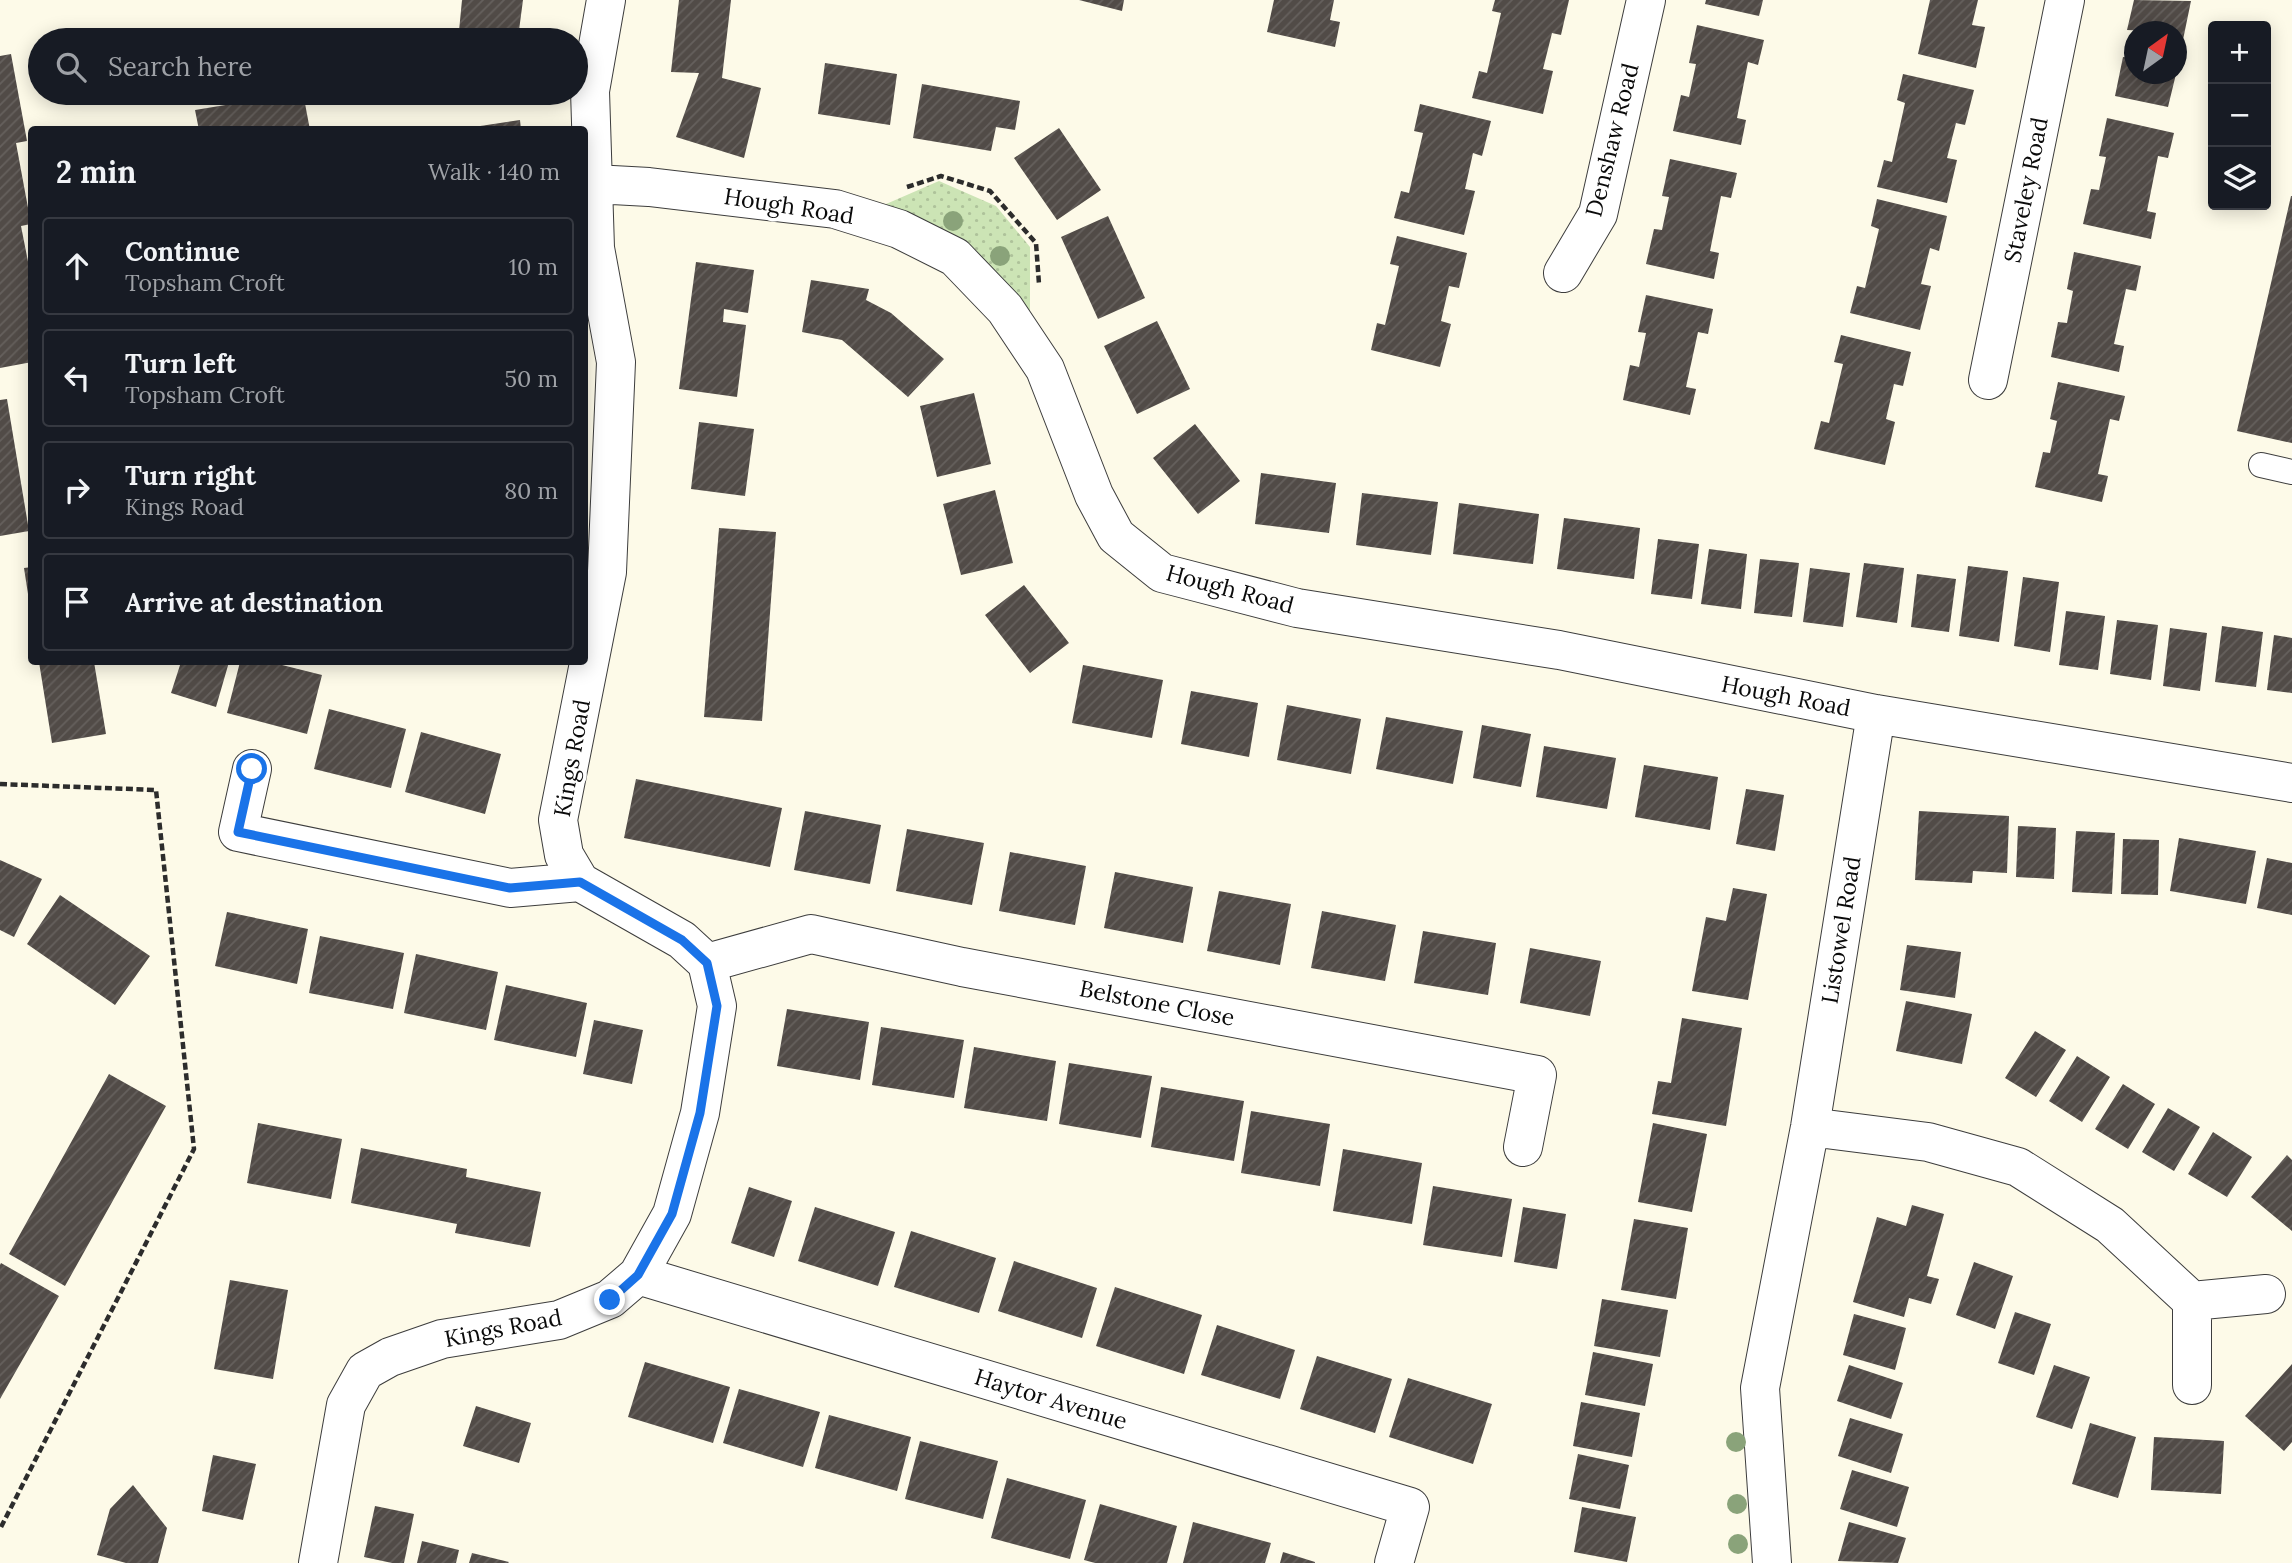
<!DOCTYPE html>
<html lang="en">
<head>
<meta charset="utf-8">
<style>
	body { margin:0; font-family:Lora,serif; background:#20242c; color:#f1f3f6 }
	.controls { position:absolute; right:21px; top:21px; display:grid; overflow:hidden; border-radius:7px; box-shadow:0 4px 18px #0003 }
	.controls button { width:63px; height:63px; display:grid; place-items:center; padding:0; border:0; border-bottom:2px solid #363941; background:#171b24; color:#f1f3f6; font:35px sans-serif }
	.compass { position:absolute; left:2124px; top:21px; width:63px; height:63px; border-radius:50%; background:#171b24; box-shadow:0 4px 18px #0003; rotate:33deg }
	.stop { position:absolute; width:21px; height:21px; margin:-16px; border:5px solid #1a73e8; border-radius:50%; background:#fff }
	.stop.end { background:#1a73e8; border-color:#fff; box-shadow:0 2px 7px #0008 }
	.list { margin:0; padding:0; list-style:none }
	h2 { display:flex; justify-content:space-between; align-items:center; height:91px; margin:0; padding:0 28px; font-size:30px }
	h2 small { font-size:23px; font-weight:400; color:#9ea1a6 }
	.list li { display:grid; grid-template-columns:46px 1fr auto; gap:21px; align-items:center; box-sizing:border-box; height:98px; margin:0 14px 14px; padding:0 14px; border:2px solid #363941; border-radius:7px }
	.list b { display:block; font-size:26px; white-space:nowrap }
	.list p { margin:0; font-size:23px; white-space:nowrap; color:#9ea1a6 }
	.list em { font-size:23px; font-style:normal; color:#9ea1a6 }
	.icon { flex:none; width:38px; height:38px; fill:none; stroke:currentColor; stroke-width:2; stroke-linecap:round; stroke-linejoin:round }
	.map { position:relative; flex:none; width:2292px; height:1563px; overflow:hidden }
	.search { position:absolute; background:#171b24; box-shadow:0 4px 18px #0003; left:28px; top:28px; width:560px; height:77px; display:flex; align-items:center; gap:18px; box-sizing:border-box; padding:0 24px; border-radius:38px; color:#9ea1a6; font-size:26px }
	.panel { position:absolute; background:#171b24; box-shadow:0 4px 18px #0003; left:28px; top:126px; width:560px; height:539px; border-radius:7px }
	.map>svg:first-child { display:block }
</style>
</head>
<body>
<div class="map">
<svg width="2292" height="1563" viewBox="0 0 2292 1563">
	<defs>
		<pattern id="grass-dots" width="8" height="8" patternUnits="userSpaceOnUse" patternTransform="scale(1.75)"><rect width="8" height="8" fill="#cce4b5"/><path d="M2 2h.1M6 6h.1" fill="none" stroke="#aec29a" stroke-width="1.8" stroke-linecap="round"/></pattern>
		<pattern id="building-hatch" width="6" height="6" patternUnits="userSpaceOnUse" patternTransform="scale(1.75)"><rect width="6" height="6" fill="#514b47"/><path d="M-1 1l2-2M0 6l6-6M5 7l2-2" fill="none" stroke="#65605d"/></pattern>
	</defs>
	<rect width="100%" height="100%" fill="#fdfae8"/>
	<path fill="url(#grass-dots)" d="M939 181 996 206 1030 247V324L870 211Z"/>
	<path fill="url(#building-hatch)" d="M462 0H523L518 38 459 31Z
		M679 0H731L722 78 761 88 744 158 676 137 699 73 671 72Z
		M1079 0H1124L1122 11Z
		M1274 0H1334L1330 20 1340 22 1335 47 1267 32Z
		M1495 0H1569L1561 35 1552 33 1543 69 1553 71 1543 114 1472 98 1479 71 1487 73 1501 13 1492 11Z
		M1706 0H1763L1759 16 1705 4Z
		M1930 0H1978L1972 25 1985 27 1976 68 1918 54Z
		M2134 0 2191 1 2178 64 2176 32 2127 30Z
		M1697 25 1764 40 1758 65 1748 62 1737 118 1746 120 1741 145 1673 131 1681 95 1689 97 1696 64 1689 63Z
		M2133 50 2134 74H2176L2168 107 2115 96 2123 57 2132 58Z
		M11 54 27 141 16 143 31 224 21 226 32 282V362L0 368V56Z
		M825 63 897 74 890 125 818 114Z
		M1903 74 1974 90 1965 125 1956 123 1947 158 1957 160 1947 203 1877 187 1884 160 1892 162 1905 103 1897 100Z
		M922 84 1020 101 1015 130 996 127 991 151 913 138Z
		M298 93H303L310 130H199L195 110Z
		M1420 104 1491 121 1482 156 1473 153 1465 189 1475 191 1464 235 1394 218 1401 191 1409 193 1423 133 1414 131Z
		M2107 118 2174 133 2168 158 2158 156 2147 211 2156 213 2151 239 2083 224 2091 189 2099 190 2106 157 2099 156Z
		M520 120 521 130H467V128Z
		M1059 128 1101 190 1057 220 1014 158Z
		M1670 159 1737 173 1731 198 1721 196 1710 251 1719 253 1714 279 1646 264 1654 229 1662 230 1669 197 1662 196Z
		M2291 196H2292V443L2237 431Z
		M1877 199 1947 216 1939 251 1930 248 1921 284 1931 286 1920 330 1850 313 1857 286 1865 288 1879 229 1871 226Z
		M1108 216 1145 298 1098 319 1061 237Z
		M1397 236 1467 253 1459 288 1449 286 1441 321 1451 324 1440 367 1371 350 1377 323 1385 325 1399 266 1390 264Z
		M2074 252 2141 266 2136 291 2126 289 2114 344 2124 346 2119 372 2051 357 2058 322 2067 323 2073 291 2067 289Z
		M696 262 754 270 748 313 724 309 723 322 746 325 737 397 679 389Z
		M811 280 869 289 866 300 891 313 944 359 908 397 842 340 802 332Z
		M1646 295 1713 309 1708 334 1698 332 1686 387 1696 389 1690 415 1623 400 1630 365 1639 367 1646 333 1638 332Z
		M1157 321 1190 389 1137 414 1104 346Z
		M1841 335 1911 352 1903 386 1894 384 1886 419 1895 422 1885 465 1814 449 1821 421 1829 423 1843 364 1834 362Z
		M2058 382 2125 396 2119 421 2110 419 2098 474 2108 476 2102 502 2035 487 2043 452 2050 453 2057 421 2050 419Z
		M974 393 991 464 937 477 920 406Z
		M7 399 29 531 0 536V400Z
		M699 422 754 429 745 496 691 489Z
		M1195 424 1240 481 1198 514 1153 458Z
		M1261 473 1336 483 1329 533 1255 524Z
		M995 490 1013 563 961 575 943 504Z
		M1362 493 1438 502 1431 555 1356 545Z
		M1459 503 1539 514 1533 564 1453 554Z
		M1564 518 1640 528 1634 579 1557 569Z
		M719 528 776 532 762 721 704 717Z
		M1658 539 1699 544 1692 599 1651 594Z
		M1709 549 1747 554 1741 609 1701 604Z
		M1760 559 1799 563 1792 617 1754 613Z
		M1864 563 1904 568 1897 623 1856 617Z
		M1968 566 2008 571 1999 642 1959 636Z
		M32 567V607H30L24 568Z
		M1810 568 1850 573 1843 627 1803 622Z
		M1917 574 1956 579 1949 632 1911 627Z
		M2023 577 2059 582 2050 652 2014 646Z
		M1024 585 1069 643 1030 673 985 615Z
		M2066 611 2105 616 2098 670 2059 665Z
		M2117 620 2158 625 2151 680 2110 674Z
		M2222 626 2263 632 2256 687 2215 682Z
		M2170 628 2207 633 2200 691 2163 686Z
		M2274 635 2292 638V693L2267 690Z
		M39 662H94L106 734 52 743Z
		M181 662H229L216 707 171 693Z
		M240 662H270L322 675 307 734 227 713Z
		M1083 665 1163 680 1152 738 1072 723Z
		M1191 691 1258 703 1249 757 1181 744Z
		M1287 705 1361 719 1351 774 1277 760Z
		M329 709 406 729 391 788 314 769Z
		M1386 717 1463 731 1453 784 1376 769Z
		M1482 725 1531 734 1521 787 1473 778Z
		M421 732 501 754 485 814 405 792Z
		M1544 746 1616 758 1607 809 1536 797Z
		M1644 765 1718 777 1710 830 1635 817Z
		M636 779 782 808 770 867 624 838Z
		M1746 789 1784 795 1775 851 1736 844Z
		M805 811 881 825 870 884 794 870Z
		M1919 811 2009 816 2007 873 1973 871 1972 883 1915 880Z
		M2018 826 2056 828 2054 879 2016 877Z
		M907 829 984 843 972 905 896 891Z
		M2076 831 2115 833 2112 894 2072 892Z
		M2179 838 2256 851 2246 904 2170 891Z
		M2123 839 2159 840 2158 895 2121 894Z
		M1010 852 1086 866 1075 925 999 911Z
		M2267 858 2292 863V915L2257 908Z
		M0 860 42 879 14 937 0 930Z
		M1115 872 1193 887 1183 943 1104 928Z
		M1733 888 1767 894 1748 1000 1692 991 1706 917 1726 921Z
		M1219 891 1291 904 1280 965 1207 951Z
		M60 895 150 956 115 1005 27 944Z
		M1322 911 1396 925 1385 981 1311 968Z
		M227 912 308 929 297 984 215 966Z
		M1423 931 1496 943 1488 995 1414 983Z
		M320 936 404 953 393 1009 309 993Z
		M1907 945 1961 952 1955 998 1900 990Z
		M1530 948 1601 961 1590 1016 1520 1003Z
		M416 954 498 972 486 1030 404 1013Z
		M506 985 587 1003 576 1057 494 1040Z
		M1906 1001 1972 1014 1962 1064 1896 1051Z
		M787 1009 869 1022 860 1080 777 1066Z
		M1682 1018 1742 1028 1726 1126 1652 1114 1658 1081 1671 1083Z
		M594 1020 643 1030 632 1084 583 1074Z
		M881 1027 964 1040 954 1098 872 1085Z
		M2035 1031 2066 1050 2036 1097 2005 1078Z
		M974 1047 1056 1061 1047 1121 964 1108Z
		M2077 1056 2110 1077 2082 1122 2049 1101Z
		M1069 1063 1152 1076 1141 1138 1059 1124Z
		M109 1074 166 1106 65 1286 9 1254Z
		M2123 1084 2155 1104 2128 1149 2095 1129Z
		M1161 1087 1244 1101 1234 1161 1151 1147Z
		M2168 1108 2200 1127 2174 1171 2142 1152Z
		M1251 1111 1330 1124 1320 1186 1241 1173Z
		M258 1123 342 1139 331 1199 247 1183Z
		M1653 1123 1707 1134 1692 1212 1638 1202Z
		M2213 1132 2252 1157 2227 1197 2188 1174Z
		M361 1148 467 1169 466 1177 541 1192 530 1247 455 1233 457 1224 351 1203Z
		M1343 1149 1422 1163 1412 1224 1333 1211Z
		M2287 1155 2292 1160V1231L2251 1197Z
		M1433 1186 1512 1199 1502 1257 1423 1245Z
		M749 1187 792 1201 774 1257 731 1243Z
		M1912 1205 1944 1214 1927 1276 1939 1279 1931 1304 1909 1298 1904 1317 1853 1302 1877 1217 1906 1226Z
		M815 1207 895 1232 878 1286 798 1261Z
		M1523 1207 1566 1214 1557 1269 1514 1262Z
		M1634 1219 1688 1228 1676 1299 1621 1290Z
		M911 1231 996 1258 979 1313 894 1287Z
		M1014 1261 1097 1288 1082 1338 998 1311Z
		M1974 1262 2013 1276 1995 1329 1956 1315Z
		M1 1263 59 1296 0 1399V1265Z
		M230 1280 288 1290 273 1379 214 1369Z
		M1115 1287 1202 1315 1184 1374 1096 1346Z
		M1602 1299 1668 1310 1660 1357 1594 1346Z
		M2015 1312 2051 1324 2034 1375 1998 1363Z
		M1854 1314 1906 1328 1895 1370 1843 1355Z
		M1217 1325 1295 1350 1280 1399 1201 1375Z
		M1593 1352 1653 1364 1645 1406 1585 1395Z
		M1317 1356 1392 1379 1375 1433 1300 1409Z
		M645 1362 730 1387 713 1443 628 1417Z
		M2292 1364V1442L2284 1451 2245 1416Z
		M1849 1365 1903 1383 1891 1419 1837 1401Z
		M2054 1365 2090 1377 2072 1429 2036 1417Z
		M1408 1378 1492 1404 1473 1464 1389 1437Z
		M739 1389 820 1412 803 1467 723 1443Z
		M1581 1402 1640 1413 1632 1457 1573 1446Z
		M476 1406 531 1423 519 1463 463 1446Z
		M829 1415 911 1437 897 1491 815 1468Z
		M1850 1418 1903 1434 1891 1473 1838 1456Z
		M2090 1423 2136 1437 2118 1498 2072 1484Z
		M2154 1437 2224 1441 2221 1494 2151 1490Z
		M920 1441 998 1461 983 1519 905 1499Z
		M1578 1454 1629 1465 1620 1509 1569 1499Z
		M213 1455 256 1464 243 1520 202 1511Z
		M1852 1470 1909 1487 1897 1527 1840 1509Z
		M1007 1478 1086 1500 1070 1559 991 1538Z
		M133 1485 167 1528 158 1563H126L97 1555 110 1509Z
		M1100 1504 1177 1526 1167 1563H1095L1084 1560Z
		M375 1506 414 1514 404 1563H392L364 1557Z
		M1582 1507 1636 1517 1627 1562 1574 1552Z
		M1193 1522 1271 1543 1265 1563H1183Z
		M1849 1522 1906 1538 1898 1563 1838 1561Z
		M422 1541 459 1550 456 1563H417Z
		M1283 1552 1315 1562V1563H1280Z
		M472 1553 509 1562 508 1563H469Z"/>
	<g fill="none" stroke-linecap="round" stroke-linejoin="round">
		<defs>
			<path id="lane" d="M2261 465 2292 472"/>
			<path id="street" d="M594 184 649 187 835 209 899 229 955 257 1005 309 1045 369 1094 495 1116 536 1162 573 1297 608 1559 650 1876 714 2292 783
				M1563 273 1598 214 1646 0
				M1988 380 2065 0
				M252 769 238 832 510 888 580 882
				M707 963 811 934 962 967 1537 1075 1523 1147
				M1810 1127 1928 1142 2018 1167 2110 1225 2192 1301
				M638 1275 1410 1507 1394 1563
				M2192 1385V1301L2266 1294
				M318 1563 346 1405 365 1371 390 1357 442 1339 559 1320 610 1299 638 1275 672 1214 700 1113 717 1006 707 963 682 940 580 882 564 855 558 820 607 572 616 362 595 248 590 91 606 0
				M1772 1563 1760 1388 1810 1127 1876 714"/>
		</defs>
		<use href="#lane" stroke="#3d3d3d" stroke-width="26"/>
		<use href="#street" stroke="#3d3d3d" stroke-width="40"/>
		<path stroke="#2c2c2c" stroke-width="4.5" stroke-dasharray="7 3.5" stroke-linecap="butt" d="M907 187 941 176 990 191 1036 243 1039 284
			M0 784 156 790 194 1149 0 1529"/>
		<use href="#lane" stroke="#fff" stroke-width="24"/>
		<use href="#street" stroke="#fff" stroke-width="38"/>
	</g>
	<g fill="#8aa37a">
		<circle cx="953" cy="221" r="10"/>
		<circle cx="1000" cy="256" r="10"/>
		<circle cx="1736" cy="1442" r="10"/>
		<circle cx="1737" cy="1504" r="10"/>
		<circle cx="1738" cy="1544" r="10"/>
	</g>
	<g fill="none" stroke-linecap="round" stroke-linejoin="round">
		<path stroke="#1a73e8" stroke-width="9" d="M252 769 238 832 510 888 580 882 682 940 707 963 717 1006 700 1113 672 1214 638 1275 610 1300"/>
	</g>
	<g text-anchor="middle" stroke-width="7" stroke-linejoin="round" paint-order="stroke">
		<g font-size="23" fill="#0a0a0a" stroke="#fff">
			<text transform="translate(1612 140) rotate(-76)" y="8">Denshaw Road</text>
			<text transform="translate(2026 190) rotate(-79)" y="8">Staveley Road</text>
			<text transform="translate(789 206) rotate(9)" y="8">Hough Road</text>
			<text transform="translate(1230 589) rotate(15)" y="8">Hough Road</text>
			<text transform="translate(1786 696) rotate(11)" y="8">Hough Road</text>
			<text transform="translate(572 758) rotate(-80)" y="8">Kings Road</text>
			<text transform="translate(1841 930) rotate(-81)" y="8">Listowel Road</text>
			<text transform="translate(1157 1003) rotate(11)" y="8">Belstone Close</text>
			<text transform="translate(503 1328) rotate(-11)" y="8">Kings Road</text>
			<text transform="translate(1051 1399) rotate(17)" y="8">Haytor Avenue</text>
		</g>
	</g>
</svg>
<div class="controls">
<button>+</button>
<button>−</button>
<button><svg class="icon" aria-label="layers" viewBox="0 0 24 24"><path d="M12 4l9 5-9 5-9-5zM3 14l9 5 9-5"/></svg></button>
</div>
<svg class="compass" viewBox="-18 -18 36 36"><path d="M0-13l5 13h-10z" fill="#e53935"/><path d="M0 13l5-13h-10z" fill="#9ea1a6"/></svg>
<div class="stop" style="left:252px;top:769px"></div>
<div class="stop end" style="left:610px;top:1300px"></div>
<div class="search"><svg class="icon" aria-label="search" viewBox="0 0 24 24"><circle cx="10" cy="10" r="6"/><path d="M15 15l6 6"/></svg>Search here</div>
<section class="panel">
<h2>2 min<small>Walk · 140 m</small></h2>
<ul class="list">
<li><svg class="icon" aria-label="ahead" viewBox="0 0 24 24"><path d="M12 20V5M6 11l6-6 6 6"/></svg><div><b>Continue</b><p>Topsham Croft</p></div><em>10 m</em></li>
<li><svg class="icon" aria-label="left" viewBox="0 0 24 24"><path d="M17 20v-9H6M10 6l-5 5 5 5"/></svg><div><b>Turn left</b><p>Topsham Croft</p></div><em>50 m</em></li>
<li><svg class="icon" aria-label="right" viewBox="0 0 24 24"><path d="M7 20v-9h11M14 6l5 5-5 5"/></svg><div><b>Turn right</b><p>Kings Road</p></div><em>80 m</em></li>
<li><svg class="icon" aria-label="arrive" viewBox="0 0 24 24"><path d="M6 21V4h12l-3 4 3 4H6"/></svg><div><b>Arrive at destination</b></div></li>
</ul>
</section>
</div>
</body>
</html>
